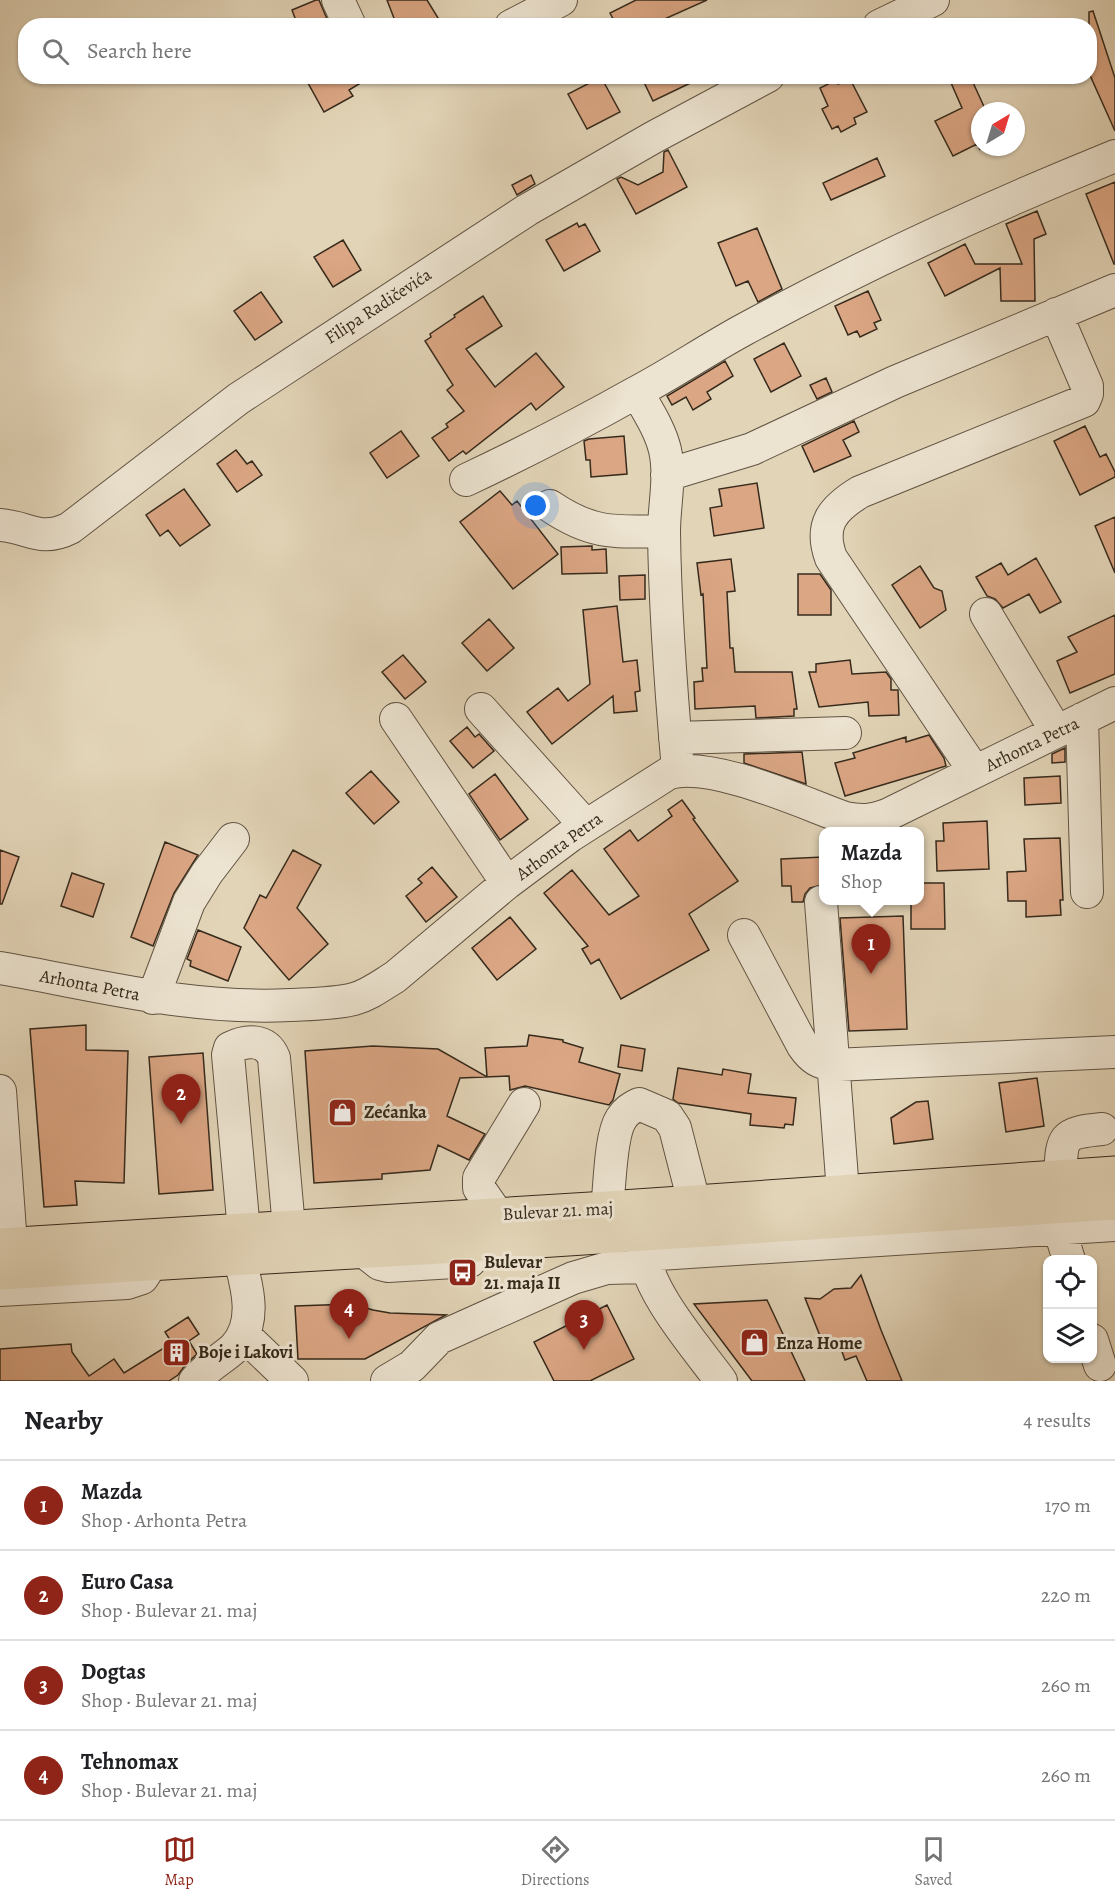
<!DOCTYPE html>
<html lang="en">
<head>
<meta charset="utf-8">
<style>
	body { margin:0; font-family:Alegreya,serif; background:#f6f6f6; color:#202124 }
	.controls { position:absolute; right:18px; bottom:18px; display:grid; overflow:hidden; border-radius:12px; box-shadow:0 2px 4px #0004 }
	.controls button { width:54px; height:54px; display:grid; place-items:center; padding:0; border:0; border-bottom:2px solid #e0e0e0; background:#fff; color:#202124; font:30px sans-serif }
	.compass { position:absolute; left:971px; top:102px; width:54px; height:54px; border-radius:50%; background:#fff; box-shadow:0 2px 4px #0004; rotate:38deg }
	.you { position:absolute; left:536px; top:506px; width:21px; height:21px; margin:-15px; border:4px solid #fff; border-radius:50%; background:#1a73e8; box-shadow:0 0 0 9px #1a73e833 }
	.badge { display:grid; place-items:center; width:39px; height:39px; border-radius:50%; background:#8f2418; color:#fff; font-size:20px; font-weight:700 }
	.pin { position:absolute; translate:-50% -50px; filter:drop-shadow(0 2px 3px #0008) }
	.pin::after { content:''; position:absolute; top:32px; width:21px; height:18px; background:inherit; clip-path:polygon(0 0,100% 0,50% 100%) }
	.popup { position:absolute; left:819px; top:827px; width:105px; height:78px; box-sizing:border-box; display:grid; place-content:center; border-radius:12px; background:#fff; filter:drop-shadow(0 2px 4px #0005); font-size:20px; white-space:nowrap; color:#757577 }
	.popup b { font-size:22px; color:#202124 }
	.popup::after { content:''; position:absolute; left:50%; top:100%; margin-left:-12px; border:12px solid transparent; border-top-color:#fff }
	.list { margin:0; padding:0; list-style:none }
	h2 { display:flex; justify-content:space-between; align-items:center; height:78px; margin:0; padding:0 24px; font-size:26px }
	h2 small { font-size:20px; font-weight:400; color:#757577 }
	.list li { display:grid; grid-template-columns:39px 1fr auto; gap:18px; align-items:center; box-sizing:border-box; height:90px; padding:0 24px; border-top:2px solid #e0e0e0 }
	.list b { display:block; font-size:22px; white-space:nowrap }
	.list p { margin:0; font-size:20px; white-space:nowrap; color:#757577 }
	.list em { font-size:20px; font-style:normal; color:#757577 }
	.icon { flex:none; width:33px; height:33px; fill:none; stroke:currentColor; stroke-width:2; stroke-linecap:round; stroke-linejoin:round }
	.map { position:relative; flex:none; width:1115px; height:1381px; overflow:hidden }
	.search { position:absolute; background:#fff; box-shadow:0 2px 4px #0004; left:18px; right:18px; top:18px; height:66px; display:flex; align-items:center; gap:15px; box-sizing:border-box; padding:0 21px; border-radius:24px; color:#757577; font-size:22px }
	.sheet { height:438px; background:#fff }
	nav { display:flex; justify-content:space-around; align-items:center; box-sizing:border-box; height:84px; border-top:2px solid #e0e0e0; background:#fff; font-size:16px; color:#757577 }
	nav a { display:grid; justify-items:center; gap:3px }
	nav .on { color:#8f2418 }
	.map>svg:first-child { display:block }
</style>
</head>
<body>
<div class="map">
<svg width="1115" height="1381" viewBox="0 0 1115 1381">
	<rect width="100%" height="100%" fill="#e2d4b7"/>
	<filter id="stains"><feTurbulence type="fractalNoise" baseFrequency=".00333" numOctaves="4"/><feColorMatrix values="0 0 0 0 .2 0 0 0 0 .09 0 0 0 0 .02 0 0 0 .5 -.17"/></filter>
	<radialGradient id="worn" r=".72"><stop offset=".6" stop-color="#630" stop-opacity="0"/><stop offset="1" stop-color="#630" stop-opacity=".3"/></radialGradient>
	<path fill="#dba684" stroke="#362a1c" stroke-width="1.5" d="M316 0H319L330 26H298L292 10Z
		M387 0H427L443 26H397Z
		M636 0H707L649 26H617L610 13Z
		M1093 11 1115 78V131L1089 73V12Z
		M321 76H372L349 90 353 96 324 112 308 83Z
		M641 76H705L653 101Z
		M948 76H970L986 111H980V150L977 144 953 156 935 121 962 108Z
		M601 77 620 112 587 129 568 94Z
		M850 79 867 112 854 118 856 124 841 132 838 126 832 129 822 109 828 106 820 88 836 80 838 84Z
		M668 150 687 187 636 214 617 179 621 177 638 185 663 172 664 152Z
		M877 158 885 176 831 200 823 183Z
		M531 175 535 184 517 195 512 185Z
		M1115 182V264H1114L1086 194Z
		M1037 211 1046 234 1034 239 1035 301H1001L1000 268 945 296 928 263 965 244 975 264H1022L1006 224Z
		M577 223 579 227 585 224 600 251 564 271 546 240Z
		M757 228 782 289 758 302 748 281 736 286 718 243Z
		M343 240 361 270 333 287 314 257Z
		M868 291 881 320 874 323 877 329 860 337 857 331 848 335 835 306Z
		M261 292 282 322 255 340 234 311Z
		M483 296 502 326 466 349 495 387 536 353 564 387 536 410 531 403 466 454 463 451 449 461 432 438 448 427 446 424 464 411 447 390 453 385 425 341 431 337 430 334 455 317 454 315Z
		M784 343 801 376 771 392 754 359Z
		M725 361 733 376 707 392 711 399 693 410 686 397 672 405 667 396Z
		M826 378 832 392 817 399 810 385Z
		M854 421 859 432 843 440 851 456 814 472 802 446Z
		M1085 426 1100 457 1106 454 1115 472V477L1080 495 1054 441Z
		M401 431 419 456 387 478 370 453Z
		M624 436 627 474 591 477 590 460H586L584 441 589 439Z
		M236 450 247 464 252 461 262 475 237 492 217 464Z
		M757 483 764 528 714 536 710 508 722 506 719 489Z
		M184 489 210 525 180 546 168 530 160 536 146 515Z
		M500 491 512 505 517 501 558 554 513 589 460 522Z
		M1115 517V573L1095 526Z
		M592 546V550L606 549 607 573 562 574 561 547Z
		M1036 558 1061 602 1040 613 1029 594 1003 608 995 599 987 596 976 577 1001 563 1008 575Z
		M731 559 735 591 727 592 730 648H733L735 672H792L797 709H794V716L756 718 755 706 695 709 694 682 703 681 702 668H707L703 594 701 595 697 563Z
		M920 566 934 588 942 591 946 610 920 628 892 585Z
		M798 574H820L831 590V615H798Z
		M645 575V599L620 600 619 576Z
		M617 606 623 662 637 660 640 691 635 692 637 711 614 713 613 696 552 744 527 712 558 688 568 701 590 684 583 610Z
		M1115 615V674L1070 693 1057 661 1077 652 1068 637Z
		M489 619 514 648 487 671 462 643Z
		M403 655 426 682 405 699 382 672Z
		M850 660 852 674 886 672 891 679V690H898L899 715 869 716 868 702 819 707 809 672H816V664Z
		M467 727 475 737 479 734 494 751 473 768 450 741Z
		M929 735 944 758 946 766 845 796 835 763 855 758 853 753 906 737V742Z
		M1065 748V762L1052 763V754Z
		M802 752 806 784 744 763V754Z
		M371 771 399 802 374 824 346 793Z
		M495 774 528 819 500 840 469 794Z
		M1060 776 1061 803 1025 805 1024 778Z
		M682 800 695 818 693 819 738 881 689 914 709 950 621 999 599 959 591 964 582 949 588 946 544 893 572 870 609 915 639 896 604 849 630 830 638 841 672 816 668 810Z
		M987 821 989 869 937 871 936 841H944L943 823Z
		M1060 838 1063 900H1060L1061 915 1026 917V901H1008L1007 872 1026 871 1024 839Z
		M165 842 198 855 174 893 153 946 131 937Z
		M0 850 19 857 2 904H0Z
		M293 850 321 865 297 908 328 944 289 980 244 928 260 895 266 898Z
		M823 857V885L810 888 805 894 803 902H792L791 886H782L781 859Z
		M432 867 457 897 426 922 406 896 422 883 418 879Z
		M72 873 104 884 93 917 61 906Z
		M919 883H944L945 929H911V900H919Z
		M903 916 907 1029 849 1031 840 918Z
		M510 917 536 949 497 980 472 948Z
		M198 930 241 947 228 981 190 966 191 961 187 959Z
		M86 1025V1050L128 1051 124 1183 75 1181 77 1205 44 1207 30 1029Z
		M529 1035 563 1040V1042L583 1048 579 1062 620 1074 613 1100 609 1105 525 1086 510 1090 509 1076 460 1078 447 1116 485 1134 469 1160 438 1145 430 1170 382 1174V1179L314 1183 305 1051 373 1046 438 1049 487 1077 485 1048 527 1046Z
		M621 1045 645 1049 642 1071 618 1067Z
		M203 1053 213 1190 159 1194 149 1057Z
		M678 1068 722 1075 723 1069 751 1074 748 1093 796 1098 793 1125 785 1124 784 1128 750 1125 751 1114 678 1103 673 1099Z
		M1037 1078 1044 1126 1006 1132 999 1083Z
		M928 1101 933 1139 894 1144 891 1118 916 1102Z
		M861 1275 881 1330 902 1381H867L856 1356 845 1360 840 1346 826 1351 805 1298 820 1299 834 1289 851 1288Z
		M767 1300 805 1381H752L694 1304Z
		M353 1304 373 1310 390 1313 446 1315 365 1359H298L295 1306Z
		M607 1305 634 1359 590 1381H554L534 1342Z
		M188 1317 199 1334 189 1341 197 1354 186 1364 178 1375 169 1381H0V1349L71 1344 72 1352 89 1376 114 1359 124 1373 172 1343 165 1332Z"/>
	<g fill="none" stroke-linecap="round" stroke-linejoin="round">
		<defs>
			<path id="minor" d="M338 0 350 26
				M511 26 561 0
				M879 26 933 0
				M637 392C647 410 660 429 665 450 671 477 664 505 664 532 665 611 671 691 678 770
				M667 475 752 449 895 382 1115 290
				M466 480C523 453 580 424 635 393 673 373 708 349 745 329 865 264 989 207 1115 156
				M550 506C593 535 615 532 664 531
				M0 525C29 527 40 543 70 528L238 399 527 210 654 137 768 76
				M986 614 1056 731
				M481 709 585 825
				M396 719 507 883
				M1082 719 1087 892
				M675 738 845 733
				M975 772 831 558C819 525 832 509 860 492L1084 401 1087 394V386L1056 314
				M821 902 843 1192
				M744 935 803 1046C812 1059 819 1063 834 1065L1115 1052
				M0 968C99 985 189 1010 290 1005 311 1004 334 1004 354 999 369 995 382 985 395 977L507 883 570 836 669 773C712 761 801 802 845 818 861 821 871 821 887 815L1115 703
				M153 998 189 902 207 873 233 839
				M0 1091 11 1245
				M1060 1176C1062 1136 1062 1133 1102 1129
				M607 1208C610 1186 610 1136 621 1119 626 1111 631 1108 639 1104L667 1116 675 1128 694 1202
				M1053 1208 1069 1260
				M497 1214 479 1188V1178L524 1104
				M244 1231 228 1055 230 1048C246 1040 266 1038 274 1058L289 1228
				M642 1247C648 1293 693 1343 721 1381
				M362 1250 380 1264 388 1266 470 1261
				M643 1255 1115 1225
				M0 1290 127 1283 142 1278 152 1263
				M244 1335 292 1381
				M1092 1340 1100 1365
				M195 1381C206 1367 221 1360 234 1348 257 1324 248 1289 240 1260
				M387 1381 412 1366 439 1338 573 1278 607 1268 646 1267"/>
			<path id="major" d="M0 1245 607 1208 1115 1173
				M0 1273C164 1262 329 1254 493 1244 700 1231 908 1216 1115 1203"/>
		</defs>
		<use href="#minor" stroke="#615443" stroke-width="34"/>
		<use href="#major" stroke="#362a1c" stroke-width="35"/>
		<use href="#minor" stroke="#ece3d0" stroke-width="32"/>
		<use href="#major" stroke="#e2d4b7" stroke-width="33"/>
	</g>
	<defs>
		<symbol id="shop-square" viewBox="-11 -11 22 22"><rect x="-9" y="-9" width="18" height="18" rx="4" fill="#8f2418" stroke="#ece3d0"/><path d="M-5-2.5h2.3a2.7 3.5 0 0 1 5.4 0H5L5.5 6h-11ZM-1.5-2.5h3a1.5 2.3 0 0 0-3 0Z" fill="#fff"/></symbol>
		<symbol id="bus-square" viewBox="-11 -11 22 22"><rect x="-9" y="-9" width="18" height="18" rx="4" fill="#8f2418" stroke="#ece3d0"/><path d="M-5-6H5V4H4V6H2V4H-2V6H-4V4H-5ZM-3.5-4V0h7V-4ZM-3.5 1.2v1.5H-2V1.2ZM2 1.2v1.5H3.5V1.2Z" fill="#fff"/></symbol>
		<symbol id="building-square" viewBox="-11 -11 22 22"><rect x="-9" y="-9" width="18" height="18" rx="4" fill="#8f2418" stroke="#ece3d0"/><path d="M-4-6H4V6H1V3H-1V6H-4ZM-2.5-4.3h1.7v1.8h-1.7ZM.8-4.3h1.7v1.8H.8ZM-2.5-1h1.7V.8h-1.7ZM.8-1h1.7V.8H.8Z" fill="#fff"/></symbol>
	</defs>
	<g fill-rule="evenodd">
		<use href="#shop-square" x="326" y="1096" width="33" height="33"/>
		<use href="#bus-square" x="446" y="1256" width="33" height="33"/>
		<use href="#shop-square" x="738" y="1326" width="33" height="33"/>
		<use href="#building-square" x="160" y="1336" width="33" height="33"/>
	</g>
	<g text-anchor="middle" stroke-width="6" stroke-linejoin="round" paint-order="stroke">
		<g font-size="18" fill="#362a1c" stroke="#ece3d0">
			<text transform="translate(378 306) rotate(-33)" y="6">Filipa Radičevića</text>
			<text transform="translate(1032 744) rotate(-26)" y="6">Arhonta Petra</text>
			<text transform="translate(559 846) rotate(-36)" y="6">Arhonta Petra</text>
			<text transform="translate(90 985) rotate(11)" y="6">Arhonta Petra</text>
			<text transform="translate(558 1211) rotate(-3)" y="6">Bulevar 21. maj</text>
		</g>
		<g font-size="18" font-weight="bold" fill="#362a1c" stroke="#ece3d0" text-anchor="start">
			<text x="364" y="1118">Zećanka</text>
			<text x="484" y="1268">Bulevar<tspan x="484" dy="21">21. maja II</tspan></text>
			<text x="776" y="1349">Enza Home</text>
			<text x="198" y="1358">Boje i Lakovi</text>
		</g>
	</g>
	<rect width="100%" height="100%" filter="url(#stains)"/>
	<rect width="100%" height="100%" fill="url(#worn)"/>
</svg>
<div class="controls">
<button><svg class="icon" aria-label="locate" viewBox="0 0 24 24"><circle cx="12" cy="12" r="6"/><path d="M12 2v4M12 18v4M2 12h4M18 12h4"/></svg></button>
<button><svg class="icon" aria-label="layers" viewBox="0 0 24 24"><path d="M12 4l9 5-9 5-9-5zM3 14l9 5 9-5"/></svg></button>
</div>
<svg class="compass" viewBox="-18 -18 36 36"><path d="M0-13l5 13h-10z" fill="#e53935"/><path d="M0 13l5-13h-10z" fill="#757577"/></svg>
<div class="you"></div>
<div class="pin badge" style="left:871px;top:974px">1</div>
<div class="popup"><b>Mazda</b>Shop</div>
<div class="pin badge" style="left:181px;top:1124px">2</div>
<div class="pin badge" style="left:584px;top:1350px">3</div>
<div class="pin badge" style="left:349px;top:1339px">4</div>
<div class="search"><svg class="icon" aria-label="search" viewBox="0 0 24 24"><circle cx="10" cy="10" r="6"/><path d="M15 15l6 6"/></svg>Search here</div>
</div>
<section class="sheet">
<h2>Nearby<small>4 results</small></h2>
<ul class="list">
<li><span class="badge">1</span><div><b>Mazda</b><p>Shop · Arhonta Petra</p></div><em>170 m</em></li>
<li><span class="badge">2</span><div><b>Euro Casa</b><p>Shop · Bulevar 21. maj</p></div><em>220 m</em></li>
<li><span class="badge">3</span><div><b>Dogtas</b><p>Shop · Bulevar 21. maj</p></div><em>260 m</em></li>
<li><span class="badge">4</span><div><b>Tehnomax</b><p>Shop · Bulevar 21. maj</p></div><em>260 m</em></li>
</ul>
</section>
<nav>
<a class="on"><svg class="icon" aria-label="map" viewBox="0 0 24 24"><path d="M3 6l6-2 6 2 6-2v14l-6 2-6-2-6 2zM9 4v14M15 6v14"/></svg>Map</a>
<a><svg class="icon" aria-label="directions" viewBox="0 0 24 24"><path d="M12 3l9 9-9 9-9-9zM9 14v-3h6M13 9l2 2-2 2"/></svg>Directions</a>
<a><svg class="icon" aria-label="saved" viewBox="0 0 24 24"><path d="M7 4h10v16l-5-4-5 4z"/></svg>Saved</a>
</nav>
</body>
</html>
